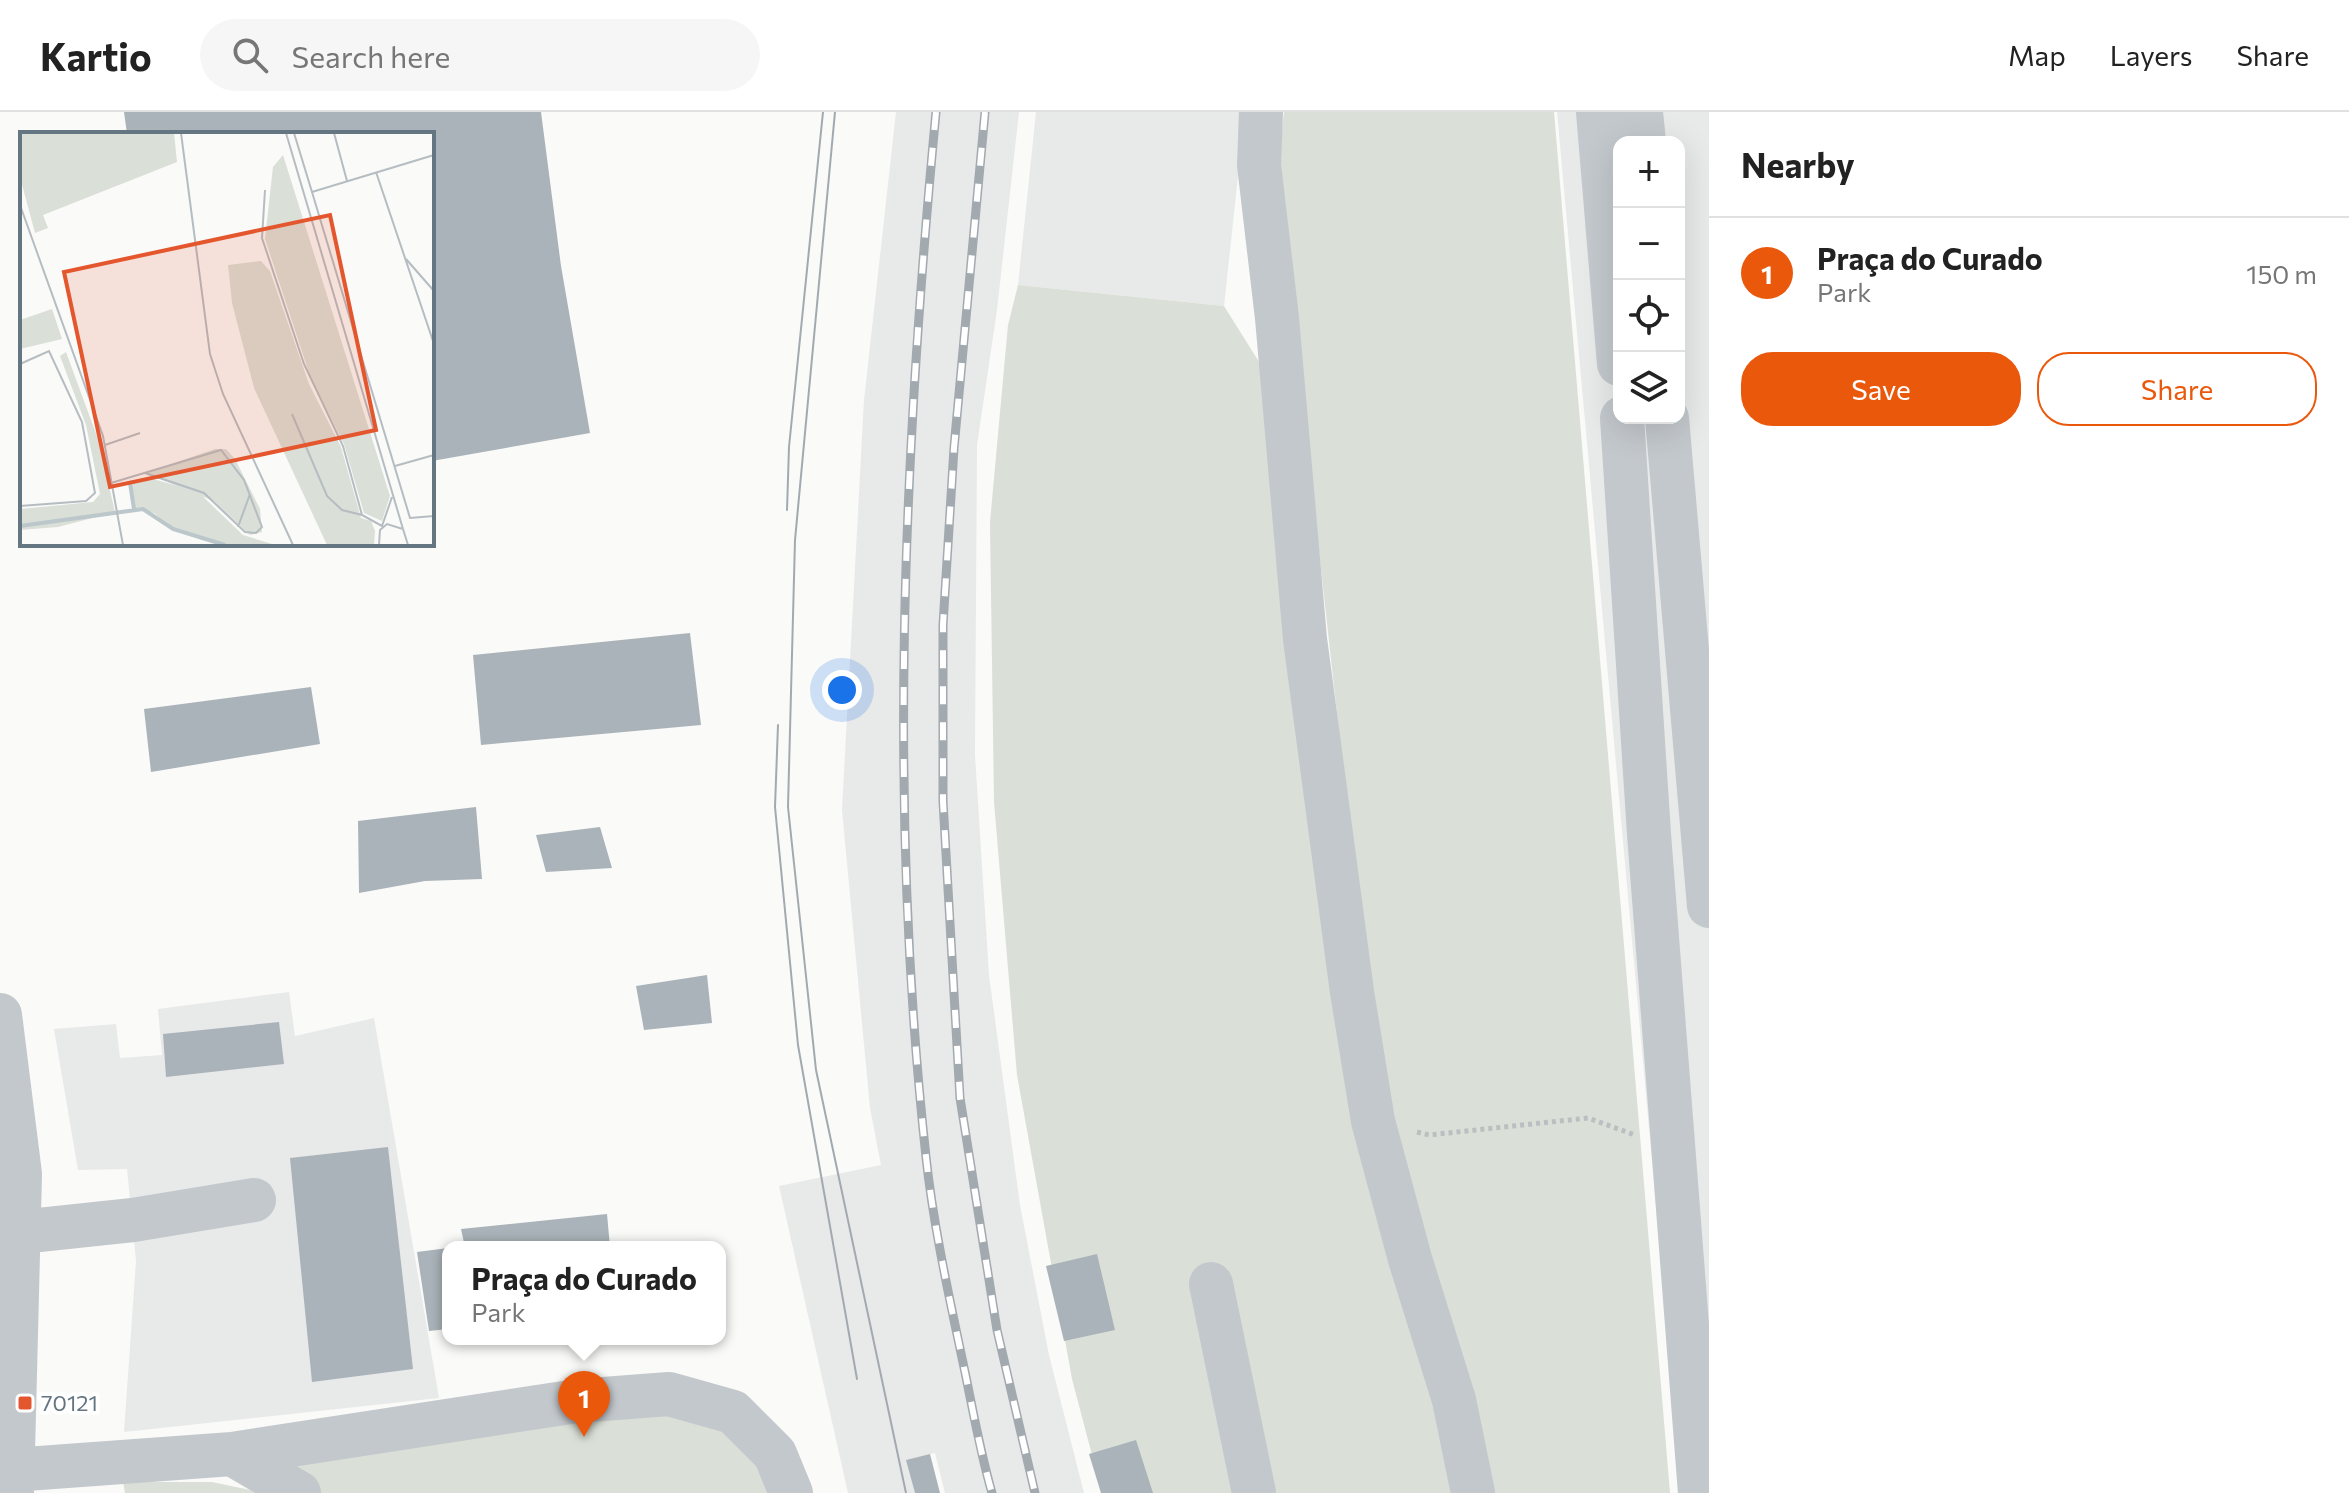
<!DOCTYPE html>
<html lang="en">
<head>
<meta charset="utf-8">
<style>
	body { margin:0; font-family:Commissioner,sans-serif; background:#f6f6f6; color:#222 }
	.controls { position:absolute; right:24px; top:24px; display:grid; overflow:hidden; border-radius:16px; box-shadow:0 8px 32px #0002 }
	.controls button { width:72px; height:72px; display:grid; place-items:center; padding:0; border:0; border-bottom:2px solid #e0e0e0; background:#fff; color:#222; font:40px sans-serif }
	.you { position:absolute; left:842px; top:578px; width:28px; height:28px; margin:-20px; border:6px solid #fff; border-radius:50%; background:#1a73e8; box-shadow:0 0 0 12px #1a73e833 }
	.badge { display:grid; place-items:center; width:52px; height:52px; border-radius:50%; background:#ea580c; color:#fff; font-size:26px; font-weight:700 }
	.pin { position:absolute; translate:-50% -66px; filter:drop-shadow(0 2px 4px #0008) }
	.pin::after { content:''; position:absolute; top:42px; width:28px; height:24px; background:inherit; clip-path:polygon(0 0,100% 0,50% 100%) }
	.popup { position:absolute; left:442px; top:1129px; width:284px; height:104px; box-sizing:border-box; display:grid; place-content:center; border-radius:16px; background:#fff; filter:drop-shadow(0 2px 6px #0005); font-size:26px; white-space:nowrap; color:#767676 }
	.popup b { font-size:30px; color:#222 }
	.popup::after { content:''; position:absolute; left:50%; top:100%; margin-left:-16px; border:16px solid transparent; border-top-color:#fff }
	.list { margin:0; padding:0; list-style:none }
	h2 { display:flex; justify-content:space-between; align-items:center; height:104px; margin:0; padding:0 32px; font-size:34px }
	h2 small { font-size:26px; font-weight:400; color:#767676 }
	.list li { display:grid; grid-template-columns:52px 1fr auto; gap:24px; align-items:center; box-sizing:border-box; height:112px; padding:0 32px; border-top:2px solid #e0e0e0 }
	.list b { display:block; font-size:30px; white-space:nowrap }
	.list p { margin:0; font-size:26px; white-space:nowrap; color:#767676 }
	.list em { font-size:26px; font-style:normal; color:#767676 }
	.actions { display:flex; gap:16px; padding:24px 32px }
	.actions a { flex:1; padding:18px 0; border:2px solid #ea580c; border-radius:32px; text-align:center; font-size:28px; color:#ea580c }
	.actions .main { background:#ea580c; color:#fff }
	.icon { flex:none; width:44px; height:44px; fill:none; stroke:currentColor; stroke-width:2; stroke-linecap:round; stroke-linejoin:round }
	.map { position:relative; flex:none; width:1709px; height:1381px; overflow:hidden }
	header { display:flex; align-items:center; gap:48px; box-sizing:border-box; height:112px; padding:0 40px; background:#fff; border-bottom:2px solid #e0e0e0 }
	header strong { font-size:38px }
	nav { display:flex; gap:44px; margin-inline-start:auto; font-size:28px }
	.search { width:560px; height:72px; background:#f6f6f6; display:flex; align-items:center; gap:20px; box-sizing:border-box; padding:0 28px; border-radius:44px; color:#767676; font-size:30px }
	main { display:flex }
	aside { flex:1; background:#fff }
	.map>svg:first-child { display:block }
</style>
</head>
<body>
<header>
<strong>Kartio</strong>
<div class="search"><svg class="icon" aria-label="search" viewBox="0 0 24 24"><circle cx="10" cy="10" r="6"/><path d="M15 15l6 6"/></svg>Search here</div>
<nav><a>Map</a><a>Layers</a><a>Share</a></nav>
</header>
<main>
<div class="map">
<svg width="1709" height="1381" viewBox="0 0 1709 1381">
	<rect width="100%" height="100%" fill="#fafaf8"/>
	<path fill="#e8e9e9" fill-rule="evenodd" d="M896 0H1019L997 198 977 333 975 643 989 863 1020 1093 1049 1243 1084 1381H945L935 1341 907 1348 915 1381H848L779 1074 881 1053 870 996 842 698 864 288Z
		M1036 0H1245L1224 194 1018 173Z
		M1557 0H1709V1381H1682ZM1619 30H1679V306H1619Z
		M289 880 295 924 374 906 439 1286 124 1320 136 1149 127 1057 78 1058 54 917 116 912 120 946 162 943 158 897Z"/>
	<path fill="#dadfd7" d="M1284 0H1554L1670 1381H1486L1379 981 1277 59Z
		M1018 173 1224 194 1266 261 1456 1381H1102L1072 1267 1017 963 994 690 990 410 1008 213Z
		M695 1285 807 1381H302L235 1345Z
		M123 1370H212L265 1381H125Z"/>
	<path fill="#aab3b9" d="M124 0H541L561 154 590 321 432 349V22H127Z
		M690 521 701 613 481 633 473 543Z
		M311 575 320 632 151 660 144 597Z
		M476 695 482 767 425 769 359 781 358 709Z
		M600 715 612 756 546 760 536 723Z
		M707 863 712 911 644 918 636 874Z
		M279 910 284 952 166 965 163 922Z
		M388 1035 413 1257 312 1270 290 1046Z
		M607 1102 610 1135H465L461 1117Z
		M448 1136V1217L429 1219 417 1140Z
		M1097 1142 1115 1218 1064 1229 1046 1154Z
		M1136 1328 1153 1381H1101L1089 1342Z
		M930 1342 940 1381H915L906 1348Z"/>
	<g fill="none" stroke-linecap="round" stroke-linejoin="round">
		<path stroke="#bbbfc2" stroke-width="5" stroke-dasharray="4 4" stroke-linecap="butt" d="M1417 1020 1429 1023 1588 1006 1635 1023"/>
		<path stroke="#c3c8cc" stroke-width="44" d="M1261 0 1259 53 1277 206 1305 527 1352 880 1373 1009 1410 1147 1454 1288 1473 1381
			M1598 0 1619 252
			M1641 0 1644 30
			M1622 306 1649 722 1700 1381
			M1667 306 1709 794
			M0 903 20 1062 12 1381
			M20 1120 133 1108 254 1088
			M1211 1172 1254 1381
			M232 1342 299 1381
			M12 1358 232 1342 577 1289 669 1282 733 1300 775 1342 791 1381"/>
		<path stroke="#a2aab0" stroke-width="2" d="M835 0 795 428 788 695 816 958 906 1381
			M787 398 789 335 823 0
			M778 613 775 695 798 933 857 1267"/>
		<defs>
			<path id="rail" d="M936 0C903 347 888 698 926 1045 934 1119 951 1193 966 1265 974 1304 981 1343 992 1381
				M985 0 954 336 943 513V689L960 986 997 1218 1035 1381"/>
		</defs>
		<use href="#rail" stroke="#a2aab0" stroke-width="9"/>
		<use href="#rail" stroke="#fff" stroke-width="6" stroke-dasharray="18" stroke-linecap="butt"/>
	</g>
	<rect fill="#e4572e" stroke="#fff" stroke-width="3" x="17" y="1283" width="16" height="16" rx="4"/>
	<g text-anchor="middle" stroke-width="8" stroke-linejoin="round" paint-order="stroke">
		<g font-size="22" fill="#657683" stroke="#fff" text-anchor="start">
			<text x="41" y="1299">70121</text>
		</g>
	</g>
	<g transform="translate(20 20)">
		<rect width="414" height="414" fill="#fafaf8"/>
		<path d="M0 1H154L157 30 23 83 28 96 15 101 0 45ZM263 23 370 364 362 389 344 381 324 312 291 247 245 107 253 35ZM241 129 250 139 289 252 321 315 341 386 351 389 355 399 354 413H307L234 256 212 171 208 133ZM32 177 42 207 0 217V188ZM46 220 78 307 95 380 38 395 0 398V377L73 370 80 362 66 293 40 224ZM195 317H206L215 327 240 377 242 400 230 403 194 369 125 341ZM130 346 178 360 223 403 255 413H205L153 397 134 381 114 377 109 349Z" fill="#dadfd7"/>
		<path fill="none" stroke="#bbc7cb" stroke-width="4" d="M110 351 114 377M0 394 123 377 153 397 205 413"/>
		<path fill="none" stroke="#b5bdc2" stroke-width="2" d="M161 1 190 222 203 262 273 413M266 1 383 397M274 1 292 60 414 23M314 1 327 49M356 40 414 212M245 58 242 106 284 232 323 314 342 383 362 394 372 365M292 60 390 386 414 384M0 73 83 304 103 413M386 127 414 159M0 232 29 219 62 290 75 361 66 369 0 374M272 282 307 364 322 378 342 383M85 313 120 301M375 334 414 323M91 351 201 318 224 348 242 395 236 401 225 400 184 361 125 341M218 395 230 362M359 413 360 398 367 392 383 397 388 413"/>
		<path fill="#e4572e" fill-opacity="0.15" stroke="#e4572e" stroke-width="4" d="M310 83 356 298 90 355 44 140Z"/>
		<rect width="414" height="414" fill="none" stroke="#657683" stroke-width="4"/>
	</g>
</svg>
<div class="controls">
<button>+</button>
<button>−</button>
<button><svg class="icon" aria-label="locate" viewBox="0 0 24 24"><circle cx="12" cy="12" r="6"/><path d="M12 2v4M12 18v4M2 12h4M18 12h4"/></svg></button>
<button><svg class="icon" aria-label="layers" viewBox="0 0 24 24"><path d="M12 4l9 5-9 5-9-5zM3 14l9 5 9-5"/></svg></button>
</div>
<div class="you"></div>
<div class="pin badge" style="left:584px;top:1325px">1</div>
<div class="popup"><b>Praça do Curado</b>Park</div>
</div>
<aside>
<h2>Nearby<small></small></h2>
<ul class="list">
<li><span class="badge">1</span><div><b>Praça do Curado</b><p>Park</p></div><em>150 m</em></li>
</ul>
<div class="actions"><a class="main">Save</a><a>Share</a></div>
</aside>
</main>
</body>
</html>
